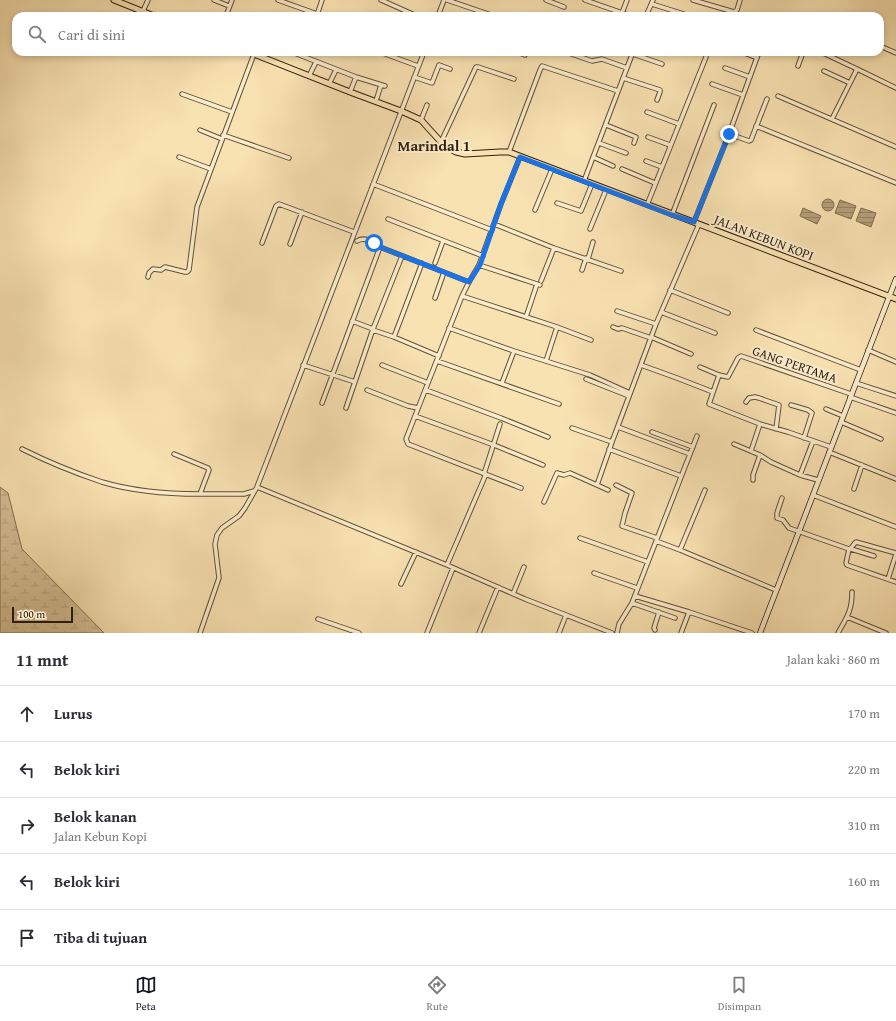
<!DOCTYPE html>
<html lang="id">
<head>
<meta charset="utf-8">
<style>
	body { margin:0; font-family:"Gentium Book Plus",serif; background:#f7f7f7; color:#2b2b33 }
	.scale { position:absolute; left:12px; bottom:10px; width:61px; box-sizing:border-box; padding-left:4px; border:2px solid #301f0d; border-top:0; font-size:11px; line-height:14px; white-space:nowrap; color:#301f0d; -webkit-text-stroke:3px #fbeccd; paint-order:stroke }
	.stop { position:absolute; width:12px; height:12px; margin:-9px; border:3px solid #1a73e8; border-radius:50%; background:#fff }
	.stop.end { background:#1a73e8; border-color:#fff; box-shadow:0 1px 4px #0008 }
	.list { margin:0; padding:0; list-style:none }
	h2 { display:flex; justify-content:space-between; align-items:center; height:52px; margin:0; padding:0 16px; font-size:17px }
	h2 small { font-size:13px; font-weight:400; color:#7c7c81 }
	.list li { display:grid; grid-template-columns:26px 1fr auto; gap:12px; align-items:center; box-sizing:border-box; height:56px; padding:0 16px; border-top:1px solid #e1e1e2 }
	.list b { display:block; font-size:15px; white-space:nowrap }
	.list p { margin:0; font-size:13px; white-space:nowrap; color:#7c7c81 }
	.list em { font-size:13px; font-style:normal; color:#7c7c81 }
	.icon { flex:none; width:22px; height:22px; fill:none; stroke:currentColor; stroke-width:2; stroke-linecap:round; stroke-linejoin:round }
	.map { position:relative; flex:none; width:896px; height:633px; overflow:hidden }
	.search { position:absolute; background:#fff; box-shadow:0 2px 6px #0003; left:12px; right:12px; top:12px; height:44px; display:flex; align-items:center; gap:10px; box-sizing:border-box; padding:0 14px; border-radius:12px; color:#7c7c81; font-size:15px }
	.sheet { height:332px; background:#fff }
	nav { display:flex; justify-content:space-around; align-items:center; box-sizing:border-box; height:56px; border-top:1px solid #e1e1e2; background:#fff; font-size:11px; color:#7c7c81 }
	nav a { display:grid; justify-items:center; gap:2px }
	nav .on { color:#111827 }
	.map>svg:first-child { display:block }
</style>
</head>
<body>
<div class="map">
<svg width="896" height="633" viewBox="0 0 896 633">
	<defs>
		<pattern id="wetland-marsh" width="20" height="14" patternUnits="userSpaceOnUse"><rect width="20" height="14" fill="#d7c196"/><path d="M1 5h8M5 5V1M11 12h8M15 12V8" fill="none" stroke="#b9a580"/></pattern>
		<pattern id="water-rules" width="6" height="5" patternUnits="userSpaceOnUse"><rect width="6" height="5" fill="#b5a07a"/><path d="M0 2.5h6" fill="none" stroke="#948262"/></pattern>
	</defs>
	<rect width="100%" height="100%" fill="#f9e2b2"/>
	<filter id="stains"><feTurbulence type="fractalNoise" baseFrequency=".005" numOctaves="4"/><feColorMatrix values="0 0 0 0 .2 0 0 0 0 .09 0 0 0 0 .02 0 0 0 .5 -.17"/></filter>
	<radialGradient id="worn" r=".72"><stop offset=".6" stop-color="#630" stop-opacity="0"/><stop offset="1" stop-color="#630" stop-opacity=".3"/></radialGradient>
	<path fill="url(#wetland-marsh)" stroke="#847052" d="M0 487 8 493 22 549 104 633H0Z"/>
	<path fill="url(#water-rules)" stroke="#806c4e" d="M822 205a6 6 0 1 1 12 0a6 6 0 1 1-12 0Z
		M840 200 856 206 851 219 835 213Z
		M803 208 821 216 817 224 800 216Z
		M861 208 876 213 871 227 856 221Z"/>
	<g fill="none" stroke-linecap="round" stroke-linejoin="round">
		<defs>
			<path id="street" d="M214 0 229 6
				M278 0 317 14
				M381 0 417 16
				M447 0 494 16
				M546 0 564 7
				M585 0 631 16
				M693 0 734 12 737 10 740 0
				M652 4 690 16
				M143 11 148 0
				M622 13 627 0
				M317 15 322 0
				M226 16 232 0
				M438 16 444 0
				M646 16 653 0
				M805 16H806
				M880 46 896 53
				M292 52 356 77 385 86
				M380 52 418 66
				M517 52 525 55
				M566 52 589 60 592 61 602 59 627 68
				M742 52 757 58
				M821 52 857 69
				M633 54 662 64
				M798 66 803 52
				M725 68 750 77
				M824 71 850 83
				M309 76 316 62
				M414 77 432 83 439 65 450 69
				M623 78 660 90V92L657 100
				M329 84 336 70
				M712 84 743 95
				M350 92 356 77
				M182 94 232 112
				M778 96 896 147
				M376 101 381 85
				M647 112 679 124
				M832 119 857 69 896 88
				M421 120 427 105
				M606 125 636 137 634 143
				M756 126 896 183
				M200 130 222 139
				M729 134 749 141 751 140 767 99
				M223 135 289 158
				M648 137 670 145
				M441 142 476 67H478L514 79
				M599 143 626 153
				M509 152 540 70 542 66 618 91
				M179 157 211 169
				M520 157 501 204 479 265 469 282 462 296 406 439 408 444 521 488
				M593 157 613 166
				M646 161 662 167
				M622 169 655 183
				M584 181 633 52
				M373 184 492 230
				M557 203 581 211 592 184
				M647 205 706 57V52
				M535 210 552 169
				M672 215 714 105
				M388 219 483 256
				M694 222 729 134 759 52
				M494 224 554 248 621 271
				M590 229 606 190
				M357 241C365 236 373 242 380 247L469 282
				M262 243 276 206 279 204 354 232
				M290 244 302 212
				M588 259 593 242
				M435 263 443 241
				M479 265 540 285
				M582 270 586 258
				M148 277 149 273 153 269 161 270 165 267 185 272H187L189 270 197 207 254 54
				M541 281 554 248
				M670 290 728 313
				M462 296 557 327 591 340
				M435 298 444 272
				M617 311 656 324
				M661 312 715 333
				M526 317 537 284
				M352 321 373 329
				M613 327 618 329 622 328 651 338
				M449 328 514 351 590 375 630 393
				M373 330 394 337 439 356
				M756 330 861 370
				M394 337 422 263
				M651 337 691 354
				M868 350 896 362
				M437 361 559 404
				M546 361 557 327
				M303 365 355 382
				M382 365 428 383
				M641 365 677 378 713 392
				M700 367 719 375 728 377 738 358 741 356 851 394
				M719 375 709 404 760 424 788 432 831 447
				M586 379 629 396
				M502 383 514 351
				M856 383 896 396
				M367 390 408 406 418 408
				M426 390 501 418 548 437
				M850 397 896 413
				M746 402 749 398 755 397 759 398 779 405 776 429
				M322 403 380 247
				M791 405 808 410 812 413 804 438
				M346 408 373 329 402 256
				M826 409 843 416
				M415 416 494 445 543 465
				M841 422 881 439
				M618 427 690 454
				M572 428 612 442
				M652 432 693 447
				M734 444 760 455 771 462 800 475 818 480
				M22 449C48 462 75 473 102 482 132 491 168 494 200 494
				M609 449 681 476
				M751 451 760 424
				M829 452 896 479
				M174 454 208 468 209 470 200 494H244L254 491
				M484 474 500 424
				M800 475 813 441
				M753 480V475L760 455
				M616 485 632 493 625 513 622 526 657 538
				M257 487 447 565 525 599 612 633
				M854 489 862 465
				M608 490 597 485 612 442 656 324 699 224
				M813 495 896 527
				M782 498 777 513V518L783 520 789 528 849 549
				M544 502 557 473 564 475 570 473 597 485
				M580 538 648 562
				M656 541 680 550 776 590
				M851 549 874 556
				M680 550 705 490
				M896 553 856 542C853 544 853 548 849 549L846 563 847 565 896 582
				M447 565 486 474
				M594 573 637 588
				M888 579 896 554
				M401 584 416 552
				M513 594 524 567
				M635 596 689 612 752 633
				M632 603 675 618
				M847 617 886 633
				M318 619 359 633
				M655 630 654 628 659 612
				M200 633 219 578 215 544 217 535 222 528 239 516 245 508 257 487 424 52
				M427 633 453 568
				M479 633 498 587
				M559 633 566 615
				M617 633 619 624 632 603 697 436
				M681 633 689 612
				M838 633C847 617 852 611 852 592"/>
			<path id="secondary" d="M760 633 896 279"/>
			<path id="primary" d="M114 0 154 16
				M249 52 350 92 401 111 421 120 441 142 447 147 456 152 465 154 500 152H509L896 299"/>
		</defs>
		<use href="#street" stroke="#625036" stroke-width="5.5"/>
		<use href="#secondary" stroke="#301f0d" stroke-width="6"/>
		<use href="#primary" stroke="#301f0d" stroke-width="7"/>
		<use href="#street" stroke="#fbeccd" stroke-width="3.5"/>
		<use href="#secondary" stroke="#fbeccd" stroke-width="4.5"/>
		<use href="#primary" stroke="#f9e2b2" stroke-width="5"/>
	</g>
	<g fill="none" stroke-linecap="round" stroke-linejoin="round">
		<path stroke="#1a73e8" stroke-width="5" d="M374 243 380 247 469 282 480 265 501 204 520 157 672 215 694 222 729 134"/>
	</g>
	<g text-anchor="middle" stroke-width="4" stroke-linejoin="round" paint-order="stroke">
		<g font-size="13" fill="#301f0d" stroke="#fbeccd">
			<text transform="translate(764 237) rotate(21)" y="5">JALAN KEBUN KOPI</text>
			<text transform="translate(795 364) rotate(19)" y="5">GANG PERTAMA</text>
		</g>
		<g font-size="15" font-weight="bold" fill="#301f0d" stroke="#fbeccd">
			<text x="434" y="151">Marindal 1</text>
		</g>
	</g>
	<rect width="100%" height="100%" filter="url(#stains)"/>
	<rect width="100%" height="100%" fill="url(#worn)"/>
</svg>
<div class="scale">100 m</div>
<div class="stop" style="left:374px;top:243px"></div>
<div class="stop end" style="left:729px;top:134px"></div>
<div class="search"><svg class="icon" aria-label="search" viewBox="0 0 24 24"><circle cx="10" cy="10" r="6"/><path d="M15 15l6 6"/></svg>Cari di sini</div>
</div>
<section class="sheet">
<h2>11 mnt<small>Jalan kaki · 860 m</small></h2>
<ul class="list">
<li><svg class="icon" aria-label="ahead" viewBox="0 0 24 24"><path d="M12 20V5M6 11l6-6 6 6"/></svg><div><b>Lurus</b></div><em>170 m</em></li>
<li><svg class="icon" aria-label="left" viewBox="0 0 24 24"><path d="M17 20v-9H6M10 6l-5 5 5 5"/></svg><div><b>Belok kiri</b></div><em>220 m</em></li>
<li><svg class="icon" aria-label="right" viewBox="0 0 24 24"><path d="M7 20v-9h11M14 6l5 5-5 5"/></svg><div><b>Belok kanan</b><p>Jalan Kebun Kopi</p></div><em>310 m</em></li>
<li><svg class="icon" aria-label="left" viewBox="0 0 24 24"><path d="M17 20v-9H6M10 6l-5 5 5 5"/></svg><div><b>Belok kiri</b></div><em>160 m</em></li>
<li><svg class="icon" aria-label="arrive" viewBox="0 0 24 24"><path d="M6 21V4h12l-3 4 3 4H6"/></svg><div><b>Tiba di tujuan</b></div></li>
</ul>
</section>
<nav>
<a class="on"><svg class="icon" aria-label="map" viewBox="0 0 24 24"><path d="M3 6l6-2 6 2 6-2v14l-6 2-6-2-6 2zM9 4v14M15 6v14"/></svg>Peta</a>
<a><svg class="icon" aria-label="directions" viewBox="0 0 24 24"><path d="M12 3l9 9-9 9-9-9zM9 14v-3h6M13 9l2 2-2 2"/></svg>Rute</a>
<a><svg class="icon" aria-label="saved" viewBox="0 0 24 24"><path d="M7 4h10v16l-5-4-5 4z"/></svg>Disimpan</a>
</nav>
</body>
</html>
